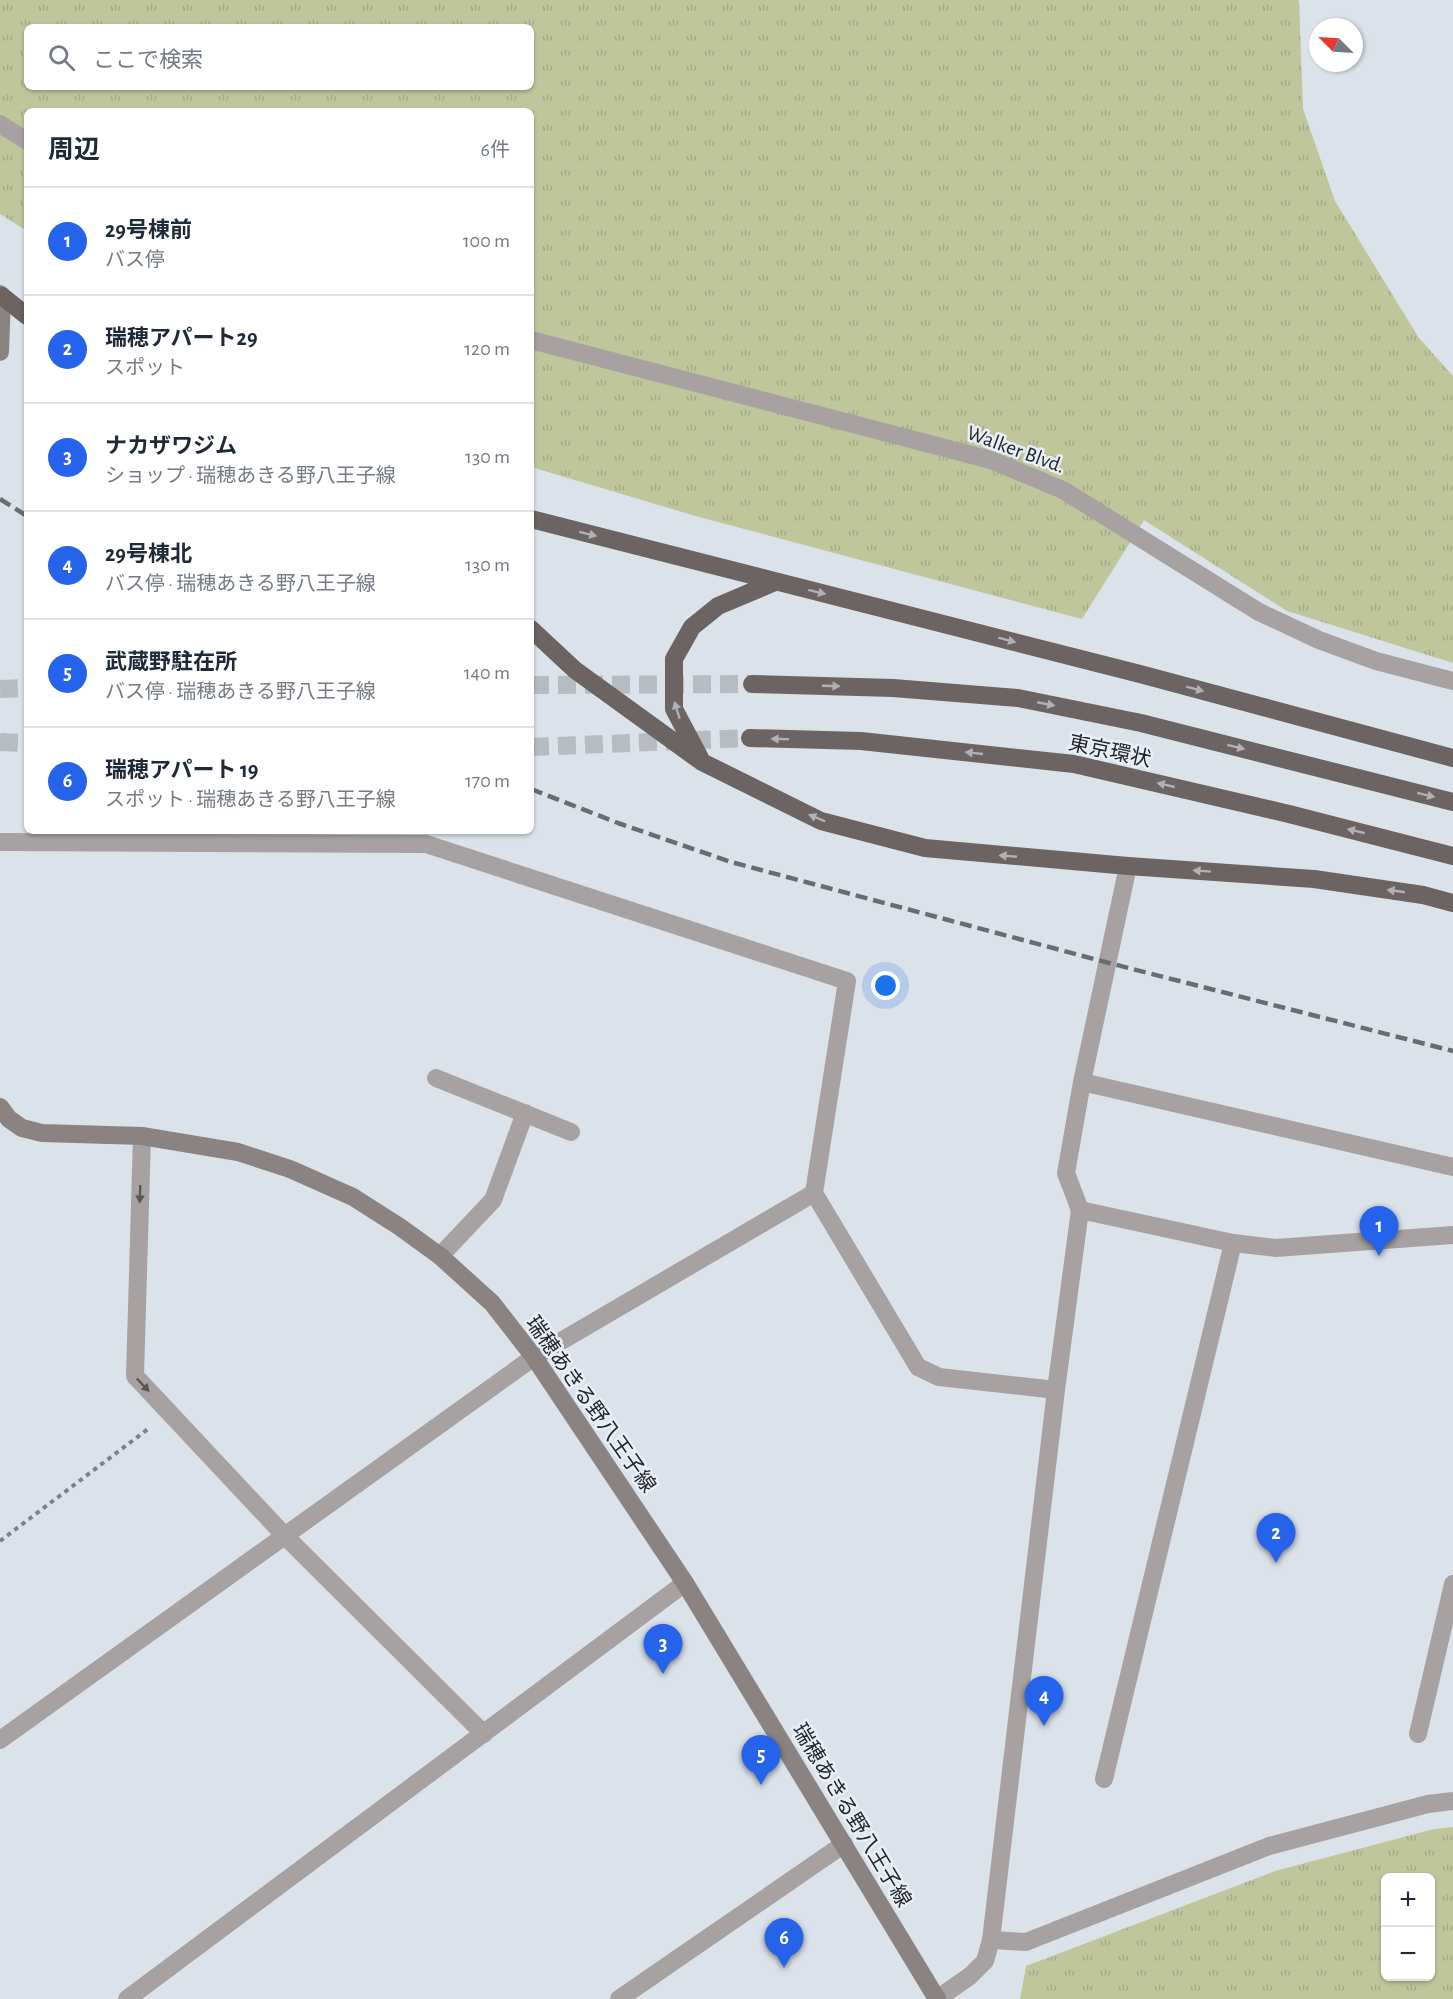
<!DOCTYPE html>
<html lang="ja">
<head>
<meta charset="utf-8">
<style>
	body { margin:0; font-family:"Alegreya Sans","Noto Sans JP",sans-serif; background:#f6f6f7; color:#1f2937 }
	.controls { position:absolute; right:18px; bottom:18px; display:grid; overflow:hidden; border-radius:9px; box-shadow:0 2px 4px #0004 }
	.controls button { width:54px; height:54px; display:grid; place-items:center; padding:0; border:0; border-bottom:2px solid #e0e1e3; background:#fff; color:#1f2937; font:30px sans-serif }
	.compass { position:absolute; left:1309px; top:18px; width:54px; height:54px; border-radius:50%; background:#fff; box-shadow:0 2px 4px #0004; rotate:294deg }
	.you { position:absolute; left:886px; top:986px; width:21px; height:21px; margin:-15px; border:4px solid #fff; border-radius:50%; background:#1a73e8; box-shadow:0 0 0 9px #1a73e833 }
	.badge { display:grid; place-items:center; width:39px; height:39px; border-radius:50%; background:#2563eb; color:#fff; font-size:20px; font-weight:700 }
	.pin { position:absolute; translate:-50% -50px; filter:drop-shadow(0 2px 3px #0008) }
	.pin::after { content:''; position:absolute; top:32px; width:21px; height:18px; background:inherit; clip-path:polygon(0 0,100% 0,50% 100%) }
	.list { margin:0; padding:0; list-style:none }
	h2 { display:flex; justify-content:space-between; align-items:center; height:78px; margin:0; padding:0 24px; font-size:26px }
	h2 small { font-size:20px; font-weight:400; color:#747a83 }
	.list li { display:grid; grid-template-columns:39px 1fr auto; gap:18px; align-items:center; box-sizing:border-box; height:108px; padding:0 24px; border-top:2px solid #e0e1e3 }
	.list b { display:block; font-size:22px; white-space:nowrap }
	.list p { margin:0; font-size:20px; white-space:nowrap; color:#747a83 }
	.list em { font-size:20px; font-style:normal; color:#747a83 }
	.icon { flex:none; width:33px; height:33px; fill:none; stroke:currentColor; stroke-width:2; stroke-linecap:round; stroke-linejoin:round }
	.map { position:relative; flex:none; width:1453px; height:1999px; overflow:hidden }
	.search { position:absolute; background:#fff; box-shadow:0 2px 4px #0004; left:24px; top:24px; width:510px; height:66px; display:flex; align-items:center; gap:15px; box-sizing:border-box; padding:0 21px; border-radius:9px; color:#747a83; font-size:22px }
	.panel { position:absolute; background:#fff; box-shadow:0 2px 4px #0004; left:24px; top:108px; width:510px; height:726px; border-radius:9px }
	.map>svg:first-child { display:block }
</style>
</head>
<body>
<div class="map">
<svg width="1453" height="1999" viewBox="0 0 1453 1999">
	<defs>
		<pattern id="grass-tufts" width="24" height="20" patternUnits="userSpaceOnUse" patternTransform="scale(1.5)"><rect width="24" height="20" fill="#c0c69c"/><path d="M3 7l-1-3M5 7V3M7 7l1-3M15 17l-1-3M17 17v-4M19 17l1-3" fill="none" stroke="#a5aa86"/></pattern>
	</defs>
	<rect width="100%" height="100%" fill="#dce2ea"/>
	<path fill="url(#grass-tufts)" fill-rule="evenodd" d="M0 0H1299L1303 109 1335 201 1419 338 1453 376V663L1287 611 1144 520 1082 619 699 517 531 467V111H27V231L0 214ZM27 27H531V87H27Z
		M1453 1827V1999H1020L1026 1966 1275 1871 1434 1829ZM1386 1878H1430V1976H1386Z"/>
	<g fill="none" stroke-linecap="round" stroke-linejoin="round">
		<path stroke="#b7bcc3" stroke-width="18" stroke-dasharray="18 9" stroke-linecap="butt" d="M531 685 752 684
			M0 689 27 688
			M0 742 27 743
			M531 747 750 738"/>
		<path stroke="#7e8287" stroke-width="4" stroke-dasharray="4.5 4.5" stroke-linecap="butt" d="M0 1541 148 1429"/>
		<path stroke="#a7a2a1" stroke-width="18" d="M0 124 27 141
			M531 340 991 460 1063 490 1259 612 1319 640 1376 661 1453 681
			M436 1078 571 1132
			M440 1256 493 1200 525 1113
			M1418 1734 1453 1584
			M1104 1779 1233 1243
			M991 1940 1026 1942 1269 1846 1428 1804 1453 1801"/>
		<path stroke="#a7a2a1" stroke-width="18" d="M0 842 426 844 847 981 814 1193 918 1367 939 1377 1056 1390
			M1128 866 1082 1082 1066 1173 1080 1210 1233 1243 1276 1248 1453 1235
			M1082 1082 1453 1167
			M142 1136 135 1376 285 1536 484 1734
			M0 1740 534 1357 814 1193
			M619 1999 844 1844"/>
		<path stroke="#a7a2a1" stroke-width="18" d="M127 1999 685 1583
			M937 1999 970 1976 985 1961 991 1940 1056 1390 1080 1210"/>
		<path stroke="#8a8382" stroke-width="18" d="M0 294 2 296 0 352
			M0 1107 9 1119 22 1128 42 1133 142 1136 238 1152 290 1169 353 1197 400 1227 440 1256 492 1303 534 1357 685 1583 937 1999"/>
		<path stroke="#6c6462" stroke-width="18" d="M2 296 27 316
			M531 519 1140 674 1453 758
			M531 629 575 670 702 762 821 821 925 848 1128 866 1314 879 1423 895 1453 903
			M752 684 893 688 1018 698 1141 723 1453 802
			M750 738 861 741 1074 764 1289 814 1453 856
			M700 758 674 709V659L692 627 718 606 775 582"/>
		<path stroke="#696d72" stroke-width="4.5" stroke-dasharray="12 6" stroke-linecap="butt" d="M0 499 27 516
			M531 789 618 823 731 862 1109 963 1453 1051"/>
	</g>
	<defs><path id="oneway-solid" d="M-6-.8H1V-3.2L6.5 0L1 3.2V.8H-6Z" transform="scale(1.5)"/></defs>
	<g fill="#b1b0b4">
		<use href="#oneway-solid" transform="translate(588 534) rotate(14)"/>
		<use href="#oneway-solid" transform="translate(817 592) rotate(14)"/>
		<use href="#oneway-solid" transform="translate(1007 640) rotate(15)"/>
		<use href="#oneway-solid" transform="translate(831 686) rotate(2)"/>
		<use href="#oneway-solid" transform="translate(1195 689) rotate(15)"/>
		<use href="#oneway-solid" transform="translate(1046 704) rotate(11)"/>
		<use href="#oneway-solid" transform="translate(677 710) rotate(-107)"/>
		<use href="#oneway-solid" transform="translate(780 739) rotate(-179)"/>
		<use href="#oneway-solid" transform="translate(1236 747) rotate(14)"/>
		<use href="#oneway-solid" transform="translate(974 753) rotate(-174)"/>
		<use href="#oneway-solid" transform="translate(1166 785) rotate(-167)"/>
		<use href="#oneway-solid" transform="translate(1426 795) rotate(14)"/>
		<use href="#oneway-solid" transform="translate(817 818) rotate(-157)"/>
		<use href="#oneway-solid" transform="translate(1356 831) rotate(-166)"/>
		<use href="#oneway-solid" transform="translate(1008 856) rotate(-175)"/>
		<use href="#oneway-solid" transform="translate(1202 871) rotate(-176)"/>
		<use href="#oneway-solid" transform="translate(1396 891) rotate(-172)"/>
	</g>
	<g fill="#585758">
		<use href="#oneway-solid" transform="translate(140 1194) rotate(92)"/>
		<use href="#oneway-solid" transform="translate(143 1385) rotate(46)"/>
	</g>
	<g text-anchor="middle" stroke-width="5" stroke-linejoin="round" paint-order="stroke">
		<g font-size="21" fill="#232528" stroke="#e9eff7">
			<text transform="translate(1016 449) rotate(20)" y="7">Walker Blvd.</text>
			<text transform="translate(1110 751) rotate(12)" y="7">東京環状</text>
			<text transform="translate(591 1404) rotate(55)" y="7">瑞穂あきる野八王子線</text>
			<text transform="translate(852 1815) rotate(59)" y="7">瑞穂あきる野八王子線</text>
		</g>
	</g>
</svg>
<div class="controls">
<button>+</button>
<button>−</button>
</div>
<svg class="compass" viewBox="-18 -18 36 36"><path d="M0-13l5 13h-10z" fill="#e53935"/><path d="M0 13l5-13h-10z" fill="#747a83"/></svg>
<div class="you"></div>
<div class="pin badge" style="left:1379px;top:1256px">1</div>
<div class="pin badge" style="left:1276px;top:1563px">2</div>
<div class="pin badge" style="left:663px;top:1674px">3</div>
<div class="pin badge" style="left:1044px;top:1726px">4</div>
<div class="pin badge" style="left:761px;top:1785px">5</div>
<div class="pin badge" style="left:784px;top:1968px">6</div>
<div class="search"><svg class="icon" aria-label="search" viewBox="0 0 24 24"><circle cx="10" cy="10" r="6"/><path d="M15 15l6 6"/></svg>ここで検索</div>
<section class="panel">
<h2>周辺<small>6件</small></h2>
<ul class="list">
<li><span class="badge">1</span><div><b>29号棟前</b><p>バス停</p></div><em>100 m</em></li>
<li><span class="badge">2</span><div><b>瑞穂アパート29</b><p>スポット</p></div><em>120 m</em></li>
<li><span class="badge">3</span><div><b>ナカザワジム</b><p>ショップ · 瑞穂あきる野八王子線</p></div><em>130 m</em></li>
<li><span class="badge">4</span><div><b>29号棟北</b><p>バス停 · 瑞穂あきる野八王子線</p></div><em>130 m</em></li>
<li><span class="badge">5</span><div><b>武蔵野駐在所</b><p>バス停 · 瑞穂あきる野八王子線</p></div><em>140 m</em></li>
<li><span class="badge">6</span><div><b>瑞穂アパート 19</b><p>スポット · 瑞穂あきる野八王子線</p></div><em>170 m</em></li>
</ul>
</section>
</div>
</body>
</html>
